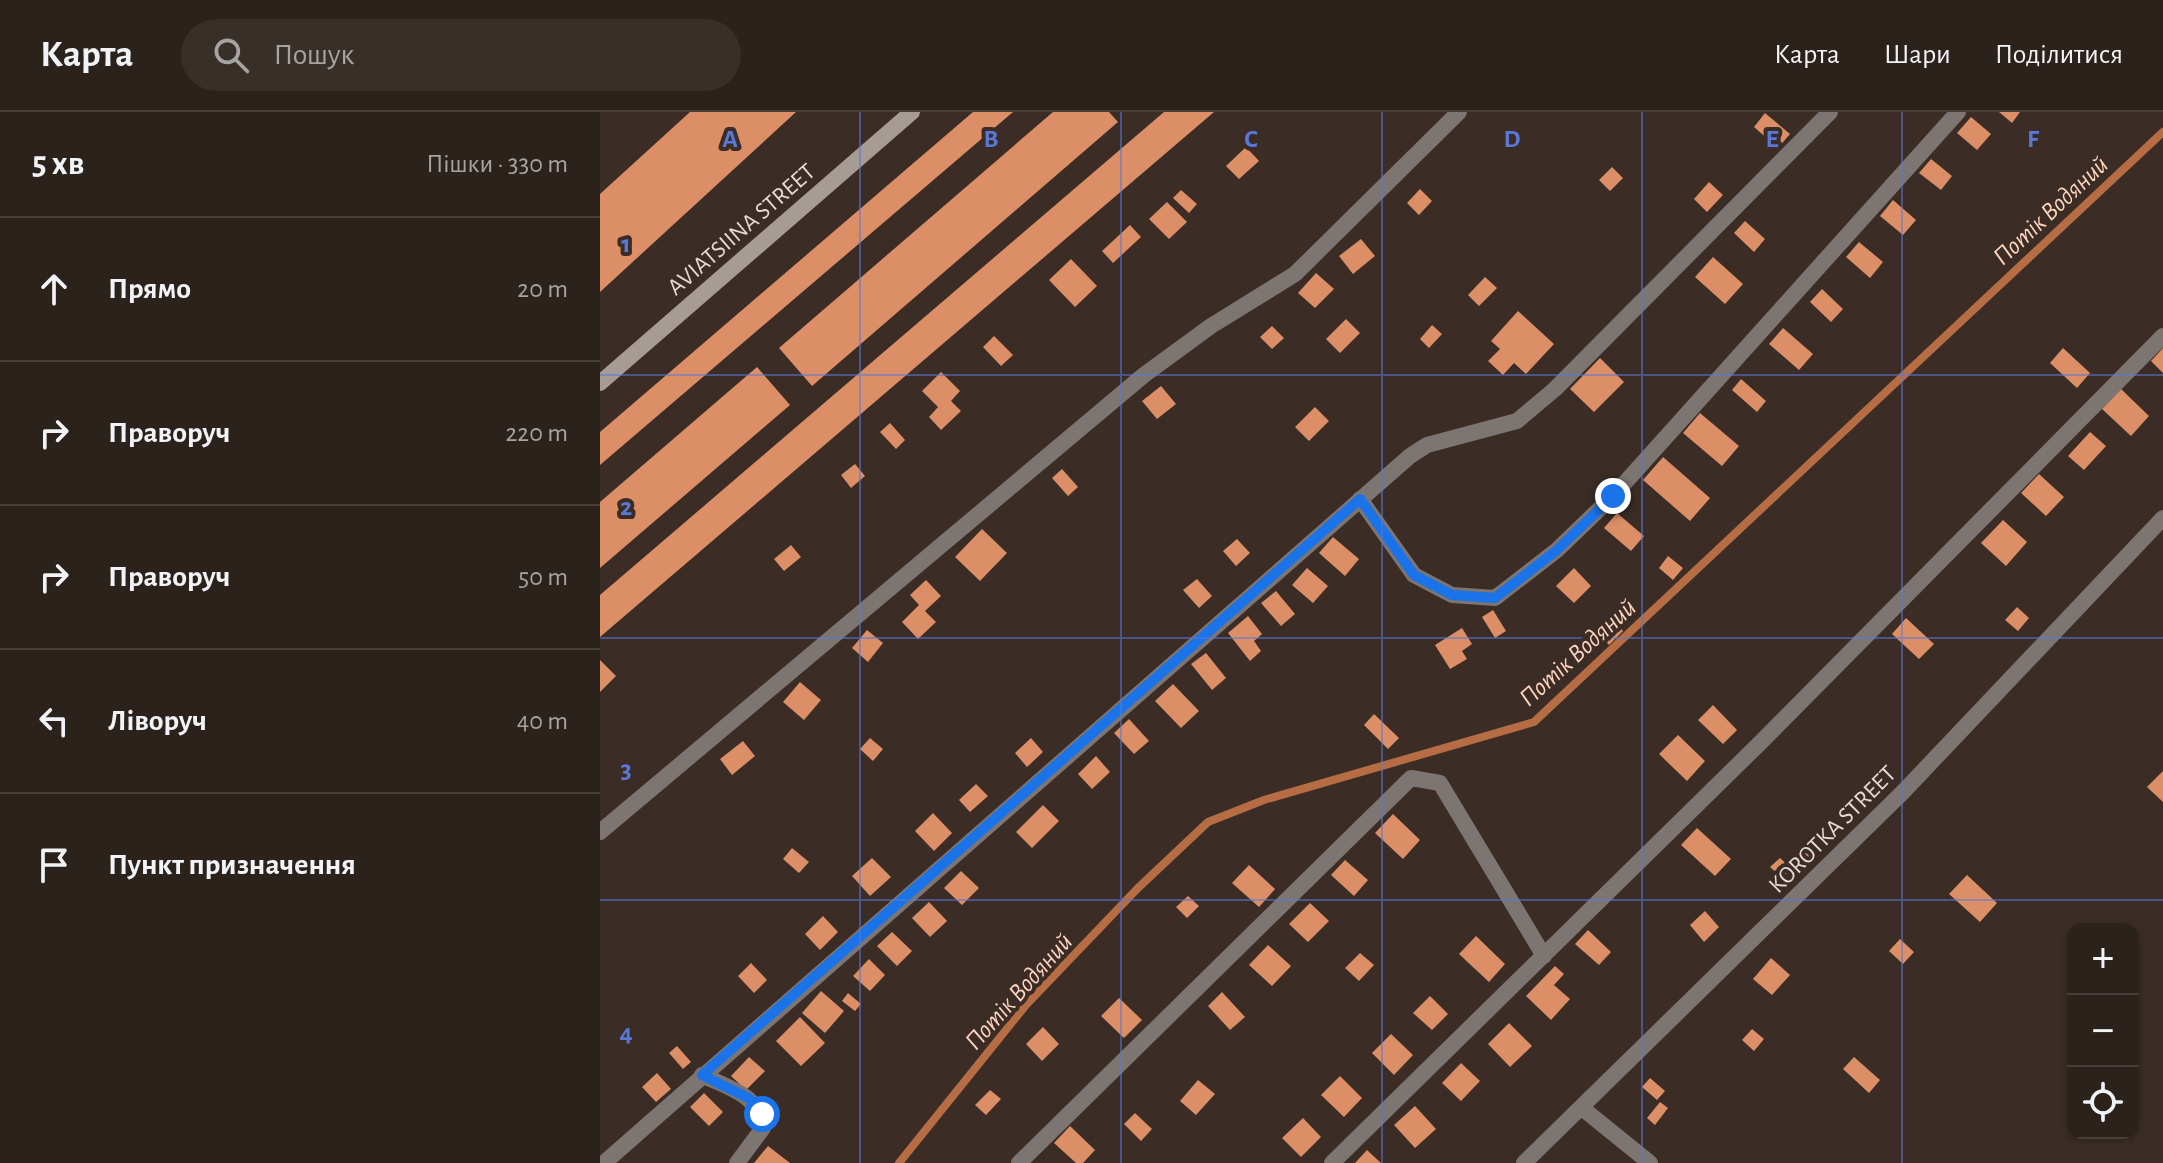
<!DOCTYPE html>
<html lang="uk">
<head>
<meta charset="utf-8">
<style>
	body { margin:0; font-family:"Alegreya Sans",sans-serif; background:#382f29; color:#f1f3f6 }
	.controls { position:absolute; right:24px; bottom:24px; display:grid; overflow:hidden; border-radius:16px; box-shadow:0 2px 6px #0004 }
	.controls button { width:72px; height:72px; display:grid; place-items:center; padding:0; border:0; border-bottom:2px solid #483f3b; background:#2c221c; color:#f1f3f6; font:40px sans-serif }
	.stop { position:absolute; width:24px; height:24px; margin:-18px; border:6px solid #1a73e8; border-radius:50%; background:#fff }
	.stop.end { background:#1a73e8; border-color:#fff; box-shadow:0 2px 8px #0008 }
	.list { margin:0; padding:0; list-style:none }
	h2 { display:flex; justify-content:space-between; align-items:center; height:104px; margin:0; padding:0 32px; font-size:34px }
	h2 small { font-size:26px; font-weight:400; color:#a6a4a3 }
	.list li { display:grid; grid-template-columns:52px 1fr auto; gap:24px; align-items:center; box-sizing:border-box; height:144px; padding:0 32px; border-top:2px solid #483f3b }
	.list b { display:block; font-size:30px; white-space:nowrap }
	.list em { font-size:26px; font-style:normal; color:#a6a4a3 }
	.icon { flex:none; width:44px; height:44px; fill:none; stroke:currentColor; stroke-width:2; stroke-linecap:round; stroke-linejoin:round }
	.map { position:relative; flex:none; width:1563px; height:1051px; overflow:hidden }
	header { display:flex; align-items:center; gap:48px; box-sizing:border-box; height:112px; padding:0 40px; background:#2c221c; border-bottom:2px solid #483f3b }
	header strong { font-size:38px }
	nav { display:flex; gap:44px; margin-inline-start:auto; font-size:28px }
	.search { width:560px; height:72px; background:#382f29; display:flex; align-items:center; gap:20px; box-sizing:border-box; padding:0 28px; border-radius:44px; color:#a6a4a3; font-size:30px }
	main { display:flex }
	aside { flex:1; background:#2c221c }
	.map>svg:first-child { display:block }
</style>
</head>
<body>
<header>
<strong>Карта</strong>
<div class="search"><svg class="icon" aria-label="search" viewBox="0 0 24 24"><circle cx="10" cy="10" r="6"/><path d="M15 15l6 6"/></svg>Пошук</div>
<nav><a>Карта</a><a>Шари</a><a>Поділитися</a></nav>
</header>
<main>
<aside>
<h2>5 хв<small>Пішки · 330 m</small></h2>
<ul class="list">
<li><svg class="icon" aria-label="ahead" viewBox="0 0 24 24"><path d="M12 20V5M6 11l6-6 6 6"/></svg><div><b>Прямо</b></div><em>20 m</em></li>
<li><svg class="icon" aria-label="right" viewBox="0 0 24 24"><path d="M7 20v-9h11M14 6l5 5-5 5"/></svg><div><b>Праворуч</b></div><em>220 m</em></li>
<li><svg class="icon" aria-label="right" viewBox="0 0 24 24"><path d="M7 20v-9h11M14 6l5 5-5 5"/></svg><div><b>Праворуч</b></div><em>50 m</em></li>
<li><svg class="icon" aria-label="left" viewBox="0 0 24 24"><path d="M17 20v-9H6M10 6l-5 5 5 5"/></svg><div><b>Ліворуч</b></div><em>40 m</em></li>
<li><svg class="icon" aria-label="arrive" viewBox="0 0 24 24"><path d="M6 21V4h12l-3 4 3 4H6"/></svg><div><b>Пункт призначення</b></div></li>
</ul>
</aside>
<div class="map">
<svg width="1563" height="1051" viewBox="0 0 1563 1051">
	<rect width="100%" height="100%" fill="#3b2d26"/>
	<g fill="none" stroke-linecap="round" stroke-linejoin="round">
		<path stroke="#b66d44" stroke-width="8" d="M299 1051 426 893 538 776 608 710 664 688 934 610 1563 20"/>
	</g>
	<path fill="#dc8f66" d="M90 0H196L0 180V82Z
		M373 0H413L0 353V320Z
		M453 0H509L518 10 212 274 179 236Z
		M564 0H614L0 525V483Z
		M1399 0H1420L1412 11Z
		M1165 1 1190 22 1178 36 1154 15Z
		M1371 5 1391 22 1377 38 1357 21Z
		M646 35 659 49 639 67 626 54Z
		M1331 47 1352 64 1341 78 1319 61Z
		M1012 55 1023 66 1010 79 999 68Z
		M1109 70 1123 83 1107 100 1094 87Z
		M820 77 832 89 819 103 807 91Z
		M581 78 597 92 589 101 573 86Z
		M1293 88 1316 108 1303 123 1280 104Z
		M567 90 587 110 569 127 549 107Z
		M1145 109 1165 127 1154 140 1134 121Z
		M530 113 541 125 513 151 502 139Z
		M761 127 775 144 753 162 739 144Z
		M1259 130 1283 150 1270 166 1246 145Z
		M1113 145 1143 172 1125 192 1095 165Z
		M471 147 497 174 475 195 449 168Z
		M716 161 734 177 715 196 698 181Z
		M885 165 897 176 879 194 868 183Z
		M1222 177 1243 197 1231 210 1210 190Z
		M918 199 954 232 926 262 914 251 903 263 888 249 900 237 891 229Z
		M746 207 760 221 740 241 726 227Z
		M832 213 842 222 829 236 820 227Z
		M672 214 684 226 672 237 660 225Z
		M1183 216 1213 242 1199 258 1169 232Z
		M394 224 413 243 401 254 383 235Z
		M1463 236 1490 261 1477 276 1450 251Z
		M1563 236V261L1551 249Z
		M1000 246 1024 270 994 300 970 277Z
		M157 255 190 293 0 456V390Z
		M341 260 360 279 351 289 361 299 341 318 329 305 338 295 322 279Z
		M1141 267 1166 289 1157 300 1132 278Z
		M561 274 576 292 557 307 542 289Z
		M1521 277 1549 304 1531 324 1502 297Z
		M715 295 729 309 709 329 695 315Z
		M1100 301 1139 334 1122 354 1083 321Z
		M290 311 305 328 296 337 280 320Z
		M1490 320 1506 334 1484 358 1468 344Z
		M1063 345 1110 386 1090 409 1043 368Z
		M255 352 265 364 251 376 241 363Z
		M462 357 478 375 468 384 452 366Z
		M1439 362 1464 385 1446 404 1421 381Z
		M1017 401 1044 424 1031 439 1004 416Z
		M1403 408 1427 430 1406 454 1381 431Z
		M382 417 407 441 380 469 355 445Z
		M733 425 759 447 745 464 719 441Z
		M637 427 650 441 636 454 623 439Z
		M191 433 201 445 184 459 174 447Z
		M1068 444 1083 456 1073 468 1059 456Z
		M707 456 728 474 713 491 692 473Z
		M974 456 991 474 974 491 956 474Z
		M597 467 612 484 599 496 583 478Z
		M326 468 341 484 325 499 336 510 318 527 302 510 319 493 310 483Z
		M676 479 695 502 681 514 661 491Z
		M1417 495 1429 506 1418 519 1405 508Z
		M893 498 906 519 895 526 882 505Z
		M648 504 662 522 654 529 661 539 650 549 628 521Z
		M1010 505 1023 519 1009 533 996 519Z
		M1306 506 1334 532 1319 547 1292 522Z
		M862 516 872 532 862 539 867 547 850 557 835 533Z
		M267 518 283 531 268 550 252 536Z
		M606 541 626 566 612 578 591 552Z
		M0 548 16 564 0 580Z
		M200 570 221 588 204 608 183 590Z
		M573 572 599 599 581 616 555 589Z
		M1113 593 1137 618 1123 632 1098 608Z
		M774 602 799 626 788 637 764 613Z
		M529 607 549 629 534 642 514 621Z
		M1078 623 1105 649 1087 669 1059 642Z
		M270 626 283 637 273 649 260 637Z
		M431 626 443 640 427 655 415 641Z
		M143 629 155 644 132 663 120 647Z
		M496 644 510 660 492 677 478 662Z
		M1563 659V690L1547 675Z
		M376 672 388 684 370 700 359 688Z
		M443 693 459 709 432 736 416 720Z
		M333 701 352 721 334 739 315 719Z
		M793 702 820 728 803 747 775 721Z
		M1097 716 1131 747 1115 764 1081 733Z
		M1215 722 1227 734 1210 752 1197 739Z
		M192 736 209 750 199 761 183 747Z
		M272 746 291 765 270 784 252 764Z
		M1180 746 1191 756 1182 766 1170 755Z
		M745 748 768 768 754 784 731 763Z
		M649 753 675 777 659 795 632 771Z
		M361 759 379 776 362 793 344 776Z
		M1367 763 1397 791 1380 810 1349 782Z
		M588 784 599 794 587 806 576 795Z
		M329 790 347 809 330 825 312 806Z
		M710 791 729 809 708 830 689 812Z
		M1105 799 1119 815 1104 830 1090 813Z
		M223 804 238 820 220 838 205 822Z
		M988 818 1011 840 999 853 975 832Z
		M292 820 312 839 297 854 277 834Z
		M876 824 905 852 889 870 859 842Z
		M1300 827 1314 840 1303 852 1289 839Z
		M668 833 691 854 672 874 649 853Z
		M760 841 774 853 759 869 745 856Z
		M1171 846 1190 863 1172 883 1153 867Z
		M269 847 285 863 270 879 253 864Z
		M151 851 167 868 154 881 138 864Z
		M955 854 964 862 954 873 970 887 951 908 926 884Z
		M221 879 244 899 225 921 202 901Z
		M622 880 645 905 630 918 608 894Z
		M248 881 261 892 255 899 242 889Z
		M830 884 848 902 832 918 813 901Z
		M519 886 542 908 524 926 501 904Z
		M200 905 225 931 201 954 176 929Z
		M909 911 932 934 910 955 888 932Z
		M443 915 459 932 442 949 426 932Z
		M1152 917 1164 927 1154 939 1142 928Z
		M791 922 813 943 794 963 772 941Z
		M77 934 91 950 83 957 69 941Z
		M149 945 165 959 146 978 131 964Z
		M1254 945 1280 968 1269 981 1243 957Z
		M861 951 880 969 861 989 842 971Z
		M57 961 71 977 56 990 42 975Z
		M740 964 762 986 744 1005 721 983Z
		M1050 966 1065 979 1057 988 1042 975Z
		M598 968 615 982 596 1003 580 989Z
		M390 978 401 987 386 1003 375 993Z
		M104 981 123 1000 109 1014 90 995Z
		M1060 990 1068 996 1055 1013 1047 1006Z
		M815 994 836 1017 815 1036 794 1013Z
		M535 1001 552 1017 541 1029 524 1012Z
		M703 1006 721 1025 701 1045 682 1026Z
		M470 1014 495 1038 483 1051H476L454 1031Z
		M168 1034 190 1051H154Z
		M767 1038 781 1051H755Z"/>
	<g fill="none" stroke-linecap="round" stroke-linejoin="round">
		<path stroke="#7c7571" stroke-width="16" d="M760 387 814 463 852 483 895 486 957 438 1013 384 1358 0
			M0 720 544 263 611 214 695 162 859 0
			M102 963C129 976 160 983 163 1016L137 1051
			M982 996 1050 1051
			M4 1051 810 344 827 333 917 309 955 277 1230 0
			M419 1051 811 666 840 671 944 844
			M732 1051 1160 631 1563 224
			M924 1051 1303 680 1563 406"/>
		<path stroke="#a79b95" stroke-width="16" d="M0 271 312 0"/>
	</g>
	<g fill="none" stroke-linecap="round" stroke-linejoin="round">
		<path stroke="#1a73e8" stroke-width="10" d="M162 1002 150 987 102 963 760 387 814 463 852 483 895 486 957 438 1013 384"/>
	</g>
	<path fill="none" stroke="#5978d7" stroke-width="2" stroke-opacity="0.55" d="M260 0V1051M521 0V1051M782 0V1051M1042 0V1051M1302 0V1051M0 263H1563M0 526H1563M0 788H1563"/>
	<g text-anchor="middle" stroke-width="8" stroke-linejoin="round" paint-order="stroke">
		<g font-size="24" fill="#e4dbd6" stroke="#3b2d26">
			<text transform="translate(141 117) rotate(-41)" y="8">AVIATSIINA STREET</text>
			<text transform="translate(1232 717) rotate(-45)" y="8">KOROTKA STREET</text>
		</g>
		<g font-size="26" font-style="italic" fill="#fed4be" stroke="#3b2d26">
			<text transform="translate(1450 98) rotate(-43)" y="9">Потік Водяний</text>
			<text transform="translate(977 540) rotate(-42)" y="9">Потік Водяний</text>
			<text transform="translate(418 879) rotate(-48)" y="9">Потік Водяний</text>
		</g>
	</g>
	<g font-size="26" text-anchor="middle" font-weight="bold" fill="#5978d7" stroke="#3b2d26" stroke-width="8" stroke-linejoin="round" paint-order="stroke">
		<text x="130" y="35">A</text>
		<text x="391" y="35">B</text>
		<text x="651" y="35">C</text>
		<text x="912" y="35">D</text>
		<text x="1172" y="35">E</text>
		<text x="1433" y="35">F</text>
		<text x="26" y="140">1</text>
		<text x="26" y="403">2</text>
		<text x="26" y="666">3</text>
		<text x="26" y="929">4</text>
	</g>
</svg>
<div class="controls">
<button>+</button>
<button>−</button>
<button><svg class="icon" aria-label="locate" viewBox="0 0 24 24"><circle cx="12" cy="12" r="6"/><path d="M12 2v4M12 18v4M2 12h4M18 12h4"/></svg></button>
</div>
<div class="stop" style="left:162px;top:1002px"></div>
<div class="stop end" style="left:1013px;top:384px"></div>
</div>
</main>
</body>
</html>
